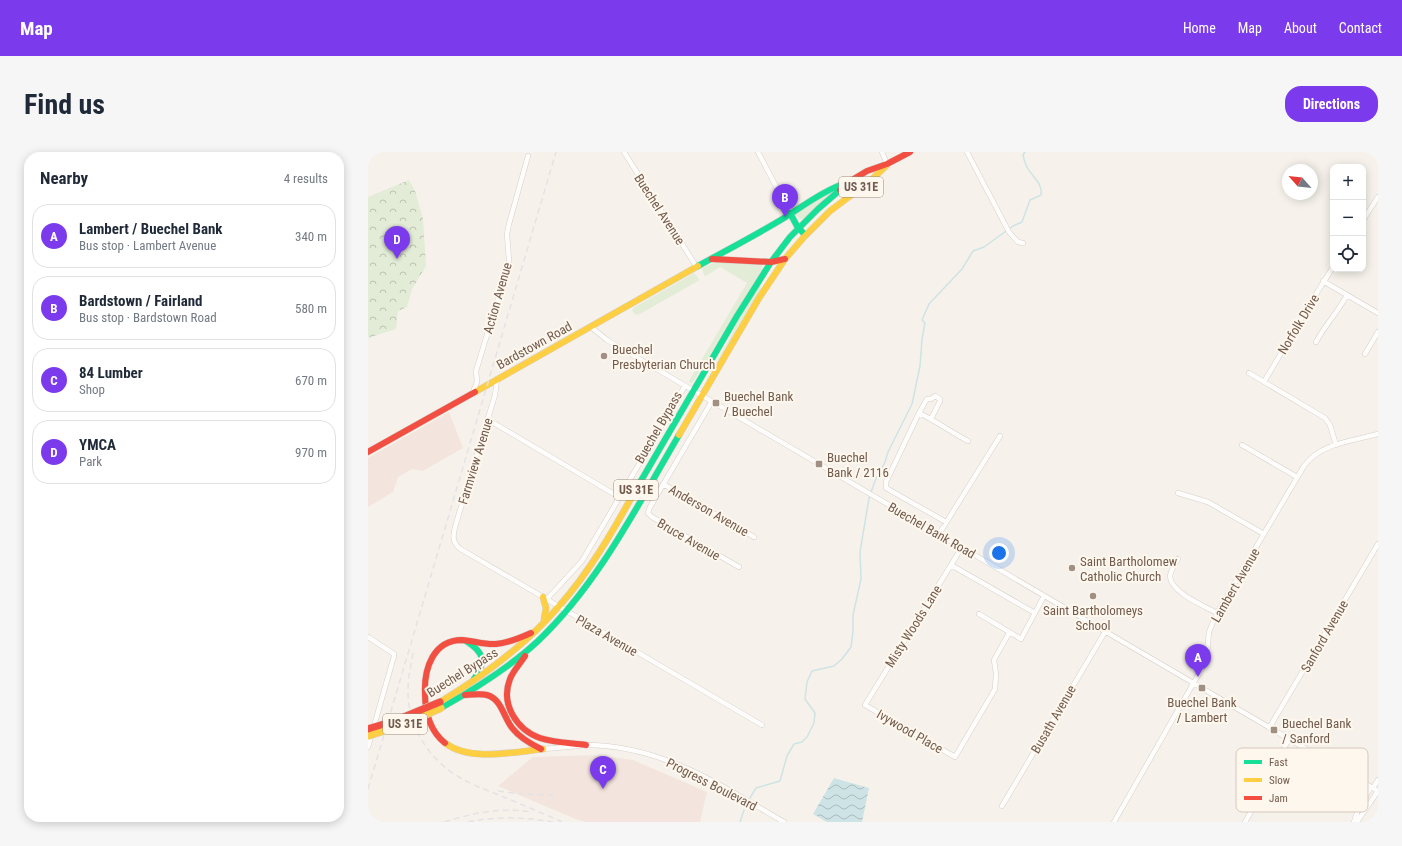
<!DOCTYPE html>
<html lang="en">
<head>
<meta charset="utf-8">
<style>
	body { margin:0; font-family:"Roboto Condensed",sans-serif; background:#f6f6f7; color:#1f2937 }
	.controls { position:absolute; right:12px; top:12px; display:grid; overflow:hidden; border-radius:8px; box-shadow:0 2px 10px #0003 }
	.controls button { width:36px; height:36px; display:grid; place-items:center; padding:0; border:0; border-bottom:1px solid #e0e1e3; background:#fff; color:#1f2937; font:20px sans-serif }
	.compass { position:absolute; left:914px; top:12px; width:36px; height:36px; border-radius:50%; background:#fff; box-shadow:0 2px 10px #0003; rotate:297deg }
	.you { position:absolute; left:631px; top:401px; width:14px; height:14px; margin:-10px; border:3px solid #fff; border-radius:50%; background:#1a73e8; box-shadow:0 0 0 6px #1a73e833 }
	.badge { display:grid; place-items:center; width:26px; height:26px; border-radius:50%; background:#7c3aed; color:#fff; font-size:13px; font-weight:700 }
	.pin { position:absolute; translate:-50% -33px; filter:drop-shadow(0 1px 2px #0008) }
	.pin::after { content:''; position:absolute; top:21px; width:14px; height:12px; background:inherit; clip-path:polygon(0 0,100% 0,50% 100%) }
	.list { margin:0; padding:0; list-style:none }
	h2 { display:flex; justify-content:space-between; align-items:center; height:52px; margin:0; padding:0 16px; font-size:17px }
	h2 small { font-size:13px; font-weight:400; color:#747a83 }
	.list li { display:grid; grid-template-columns:26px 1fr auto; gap:12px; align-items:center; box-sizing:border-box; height:64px; margin:0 8px 8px; padding:0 8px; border:1px solid #e0e1e3; border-radius:16px }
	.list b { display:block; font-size:15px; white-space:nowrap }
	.list p { margin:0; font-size:13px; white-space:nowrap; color:#747a83 }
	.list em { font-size:13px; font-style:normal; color:#747a83 }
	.icon { flex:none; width:22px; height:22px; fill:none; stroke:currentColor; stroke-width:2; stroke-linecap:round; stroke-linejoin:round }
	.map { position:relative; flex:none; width:1010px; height:670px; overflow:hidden; border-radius:16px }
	header { display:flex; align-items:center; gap:24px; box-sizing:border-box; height:56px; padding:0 20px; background:#7c3aed; color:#fff }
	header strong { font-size:19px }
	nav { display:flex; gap:22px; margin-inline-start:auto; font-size:14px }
	.intro { display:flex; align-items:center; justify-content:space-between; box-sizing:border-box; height:96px; padding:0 24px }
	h1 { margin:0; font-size:28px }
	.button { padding:10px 18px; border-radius:16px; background:#7c3aed; color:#fff; font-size:14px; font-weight:700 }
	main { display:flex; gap:24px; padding:0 24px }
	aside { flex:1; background:#fff; border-radius:16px; box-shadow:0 2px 10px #0003 }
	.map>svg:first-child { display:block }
</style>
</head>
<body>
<header>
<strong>Map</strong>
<nav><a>Home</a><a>Map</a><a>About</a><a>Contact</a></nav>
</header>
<div class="intro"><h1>Find us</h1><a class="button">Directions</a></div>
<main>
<aside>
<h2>Nearby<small>4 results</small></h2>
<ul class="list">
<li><span class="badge">A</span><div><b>Lambert / Buechel Bank</b><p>Bus stop · Lambert Avenue</p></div><em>340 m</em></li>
<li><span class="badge">B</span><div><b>Bardstown / Fairland</b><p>Bus stop · Bardstown Road</p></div><em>580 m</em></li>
<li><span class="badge">C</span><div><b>84 Lumber</b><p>Shop</p></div><em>670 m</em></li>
<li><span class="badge">D</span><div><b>YMCA</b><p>Park</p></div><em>970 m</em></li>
</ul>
</aside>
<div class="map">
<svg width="1010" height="670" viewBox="0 0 1010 670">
	<defs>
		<pattern id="park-crowns" width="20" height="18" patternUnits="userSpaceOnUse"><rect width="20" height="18" fill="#e3ecd7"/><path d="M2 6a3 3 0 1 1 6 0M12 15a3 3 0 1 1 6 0" fill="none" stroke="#bcc2b1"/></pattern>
		<pattern id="water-waves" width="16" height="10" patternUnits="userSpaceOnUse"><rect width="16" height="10" fill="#cee3e5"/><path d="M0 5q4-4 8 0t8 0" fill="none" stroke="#acbbbc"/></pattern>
	</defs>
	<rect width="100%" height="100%" fill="#f6f2eb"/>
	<path fill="#f3e5dd" d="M81 260 95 296 55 319 44 317 30 325 25 340 0 355V306Z
		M230 603 265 608 339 640 332 670H217L205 666 130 634 165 605Z"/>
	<path fill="#e3ecd7" d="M460 41H463L435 67H432L427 62 430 58Z
		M348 110 393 112 395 116 325 230 322 231 321 229 379 131 352 115 338 124 336 123 334 116Z
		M326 121 331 127 330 129 272 162 268 163 265 160 264 158 265 156 314 128Z
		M391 135H392L393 137 335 234 364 182 370 168Z"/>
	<path fill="url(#park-crowns)" d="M41 28 47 39 55 67 58 114 44 137 39 155 30 159 28 177 0 186V45Z"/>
	<path fill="url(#water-waves)" d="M466 626 501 636 494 670H459L445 662Z"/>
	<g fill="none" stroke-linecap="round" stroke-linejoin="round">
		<path stroke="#cee3e5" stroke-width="1.5" d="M382 646 388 636 412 629 419 604 426 592 434 590 439 585 446 571 447 561 437 547 439 530 444 519 466 514 474 507 483 495 485 479V463L493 427 492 400 501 346 507 329 517 310 520 300 544 252 552 214 554 187 557 171 554 168 561 152 594 117 605 99 616 95 645 74 654 70 662 48 673 43C675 31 664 25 659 15 657 12 656 7 655 3L657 0
			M372 670 376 658"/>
		<defs>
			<path id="street" d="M256 0 328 114
				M390 0 422 61
				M514 0 519 12
				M599 0 641 80 650 90 655 91
				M995 68 1010 45
				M955 129 1010 161
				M223 175 239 188 1010 639
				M948 190C957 173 970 160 979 143
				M997 202 1010 180
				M881 221 957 266 962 273 968 293
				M129 227 127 243 87 375C85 384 84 389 91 396L394 573
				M896 230 945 147 965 115
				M105 240 109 230 108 219 140 114 141 108 139 82 141 72 160 4
				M344 249 282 355 280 361 284 365 371 415
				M551 261 559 247H563L567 244 572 247V249L563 267
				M119 267 251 345
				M874 293 929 325
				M295 332 386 385
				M810 341 840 350 896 382
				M578 370 518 336V330L551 261C568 269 583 280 600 289
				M571 382 632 284
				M594 395 497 553 587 605 627 537 628 522 626 508 641 481
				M810 407C807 412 803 417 802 424 802 440 836 454 849 461
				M583 413 667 461
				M179 447 214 409 317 234
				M611 462 653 487 676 444
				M0 485 26 502V504L0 595
				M901 576 1010 392
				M217 593C294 593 352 633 416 670
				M175 597 210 594
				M1005 636 1010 628
				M634 654 737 480
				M746 670 837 511 839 502 841 480 848 463 936 314C952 291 985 289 1010 282
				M877 670 894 641 910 607 921 587
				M986 670 990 658 1003 635
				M989 670 1010 639"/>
			<path id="fast" d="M422 61 429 74 437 83
				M330 114C359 98 388 83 416 66 438 52 458 37 483 29
				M267 339 369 164 403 110 422 85 450 57 472 38
				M98 489C116 500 119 510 106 527
				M73 556C107 537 141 516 170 489 231 431 269 354 311 283"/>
			<path id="slow" d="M107 240 330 114
				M311 283 391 146 417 107 436 85 462 59 502 29 518 14
				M175 445 178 456 176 468
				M72 550C117 523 158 493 192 453 222 419 245 379 267 339
				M77 591C102 610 145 600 175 597"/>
			<path id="jam" d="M472 38 484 28 499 19 519 12 542 0
				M344 107 403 110 417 107
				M0 300 107 240
				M157 504C152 512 145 519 142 527 132 552 149 578 172 586 187 591 203 591 218 593
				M97 543C104 543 112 541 119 543 134 547 136 567 145 577 152 586 163 592 173 597
				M77 591C62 579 57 560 57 541 56 517 65 488 94 488 106 489 117 493 128 492 140 491 152 486 163 481"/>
		</defs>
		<use href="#street" stroke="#d5cfca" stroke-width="5.5"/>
		<use href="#fast" stroke="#d6cfc9" stroke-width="7"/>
		<use href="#slow" stroke="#d6cfc9" stroke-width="7"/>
		<use href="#jam" stroke="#d6cfc9" stroke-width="7"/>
		<use href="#street" stroke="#fefdfc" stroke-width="4.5"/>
		<use href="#fast" stroke="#16e098" stroke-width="6"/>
		<use href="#slow" stroke="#ffcf43" stroke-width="6"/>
		<use href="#jam" stroke="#f24e42" stroke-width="6"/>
		<path stroke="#e4e2e4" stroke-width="1.5" stroke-dasharray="6 4" stroke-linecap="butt" d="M45 501C43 513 40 525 40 537 39 573 60 607 91 625 104 633 119 638 133 644 153 652 174 661 194 670
			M0 637 188 0
			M130 639 152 642 189 643
			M76 670C105 661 133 655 163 660
			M100 670C128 664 157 665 185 670"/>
		<defs>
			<path id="slow-bridge" d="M0 584 34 573 73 556"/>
			<path id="jam-bridge" d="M0 577 26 569 72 550"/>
		</defs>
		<use href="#slow-bridge" stroke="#d5cdc7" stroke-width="8" stroke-linecap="butt"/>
		<use href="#jam-bridge" stroke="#d5cdc7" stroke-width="8" stroke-linecap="butt"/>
		<use href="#slow-bridge" stroke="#ffcf43" stroke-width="7"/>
		<use href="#jam-bridge" stroke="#f24e42" stroke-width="7"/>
	</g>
	<g fill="#a09084" stroke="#fef7ed" stroke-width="1.5">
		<circle cx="236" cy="204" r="4"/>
		<rect x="344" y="247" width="8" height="8" rx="2"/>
		<rect x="447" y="308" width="8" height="8" rx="2"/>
		<circle cx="704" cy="416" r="4"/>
		<circle cx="725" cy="444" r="4"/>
		<rect x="830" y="532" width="8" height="8" rx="2"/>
		<rect x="902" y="574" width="8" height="8" rx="2"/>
	</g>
	<g text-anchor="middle" stroke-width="4" stroke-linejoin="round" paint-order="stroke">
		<g fill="#fef7ed" stroke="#9c8a7d" stroke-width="1">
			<rect x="471" y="25" width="44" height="20" rx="3"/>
			<rect x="246" y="328" width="44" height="20" rx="3"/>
			<rect x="15" y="562" width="44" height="20" rx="3"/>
		</g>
		<g font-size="12" font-weight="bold" fill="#725b4d">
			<text x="493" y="39">US 31E</text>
			<text x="268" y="342">US 31E</text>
			<text x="37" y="576">US 31E</text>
		</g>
		<g font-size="13" fill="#725b4d" stroke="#fef7ed">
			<text transform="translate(292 57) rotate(57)" y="5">Buechel Avenue</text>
			<text transform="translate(129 146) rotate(-74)" y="5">Action Avenue</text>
			<text transform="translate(930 172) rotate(-59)" y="5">Norfolk Drive</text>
			<text transform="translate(166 193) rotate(-29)" y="5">Bardstown Road</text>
			<text transform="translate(290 275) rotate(-60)" y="5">Buechel Bypass</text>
			<text transform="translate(107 309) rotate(-73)" y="5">Farmview Avenue</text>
			<text transform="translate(341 358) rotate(30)" y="5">Anderson Avenue</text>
			<text transform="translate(564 378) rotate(30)" y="5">Buechel Bank Road</text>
			<text transform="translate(321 387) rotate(30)" y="5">Bruce Avenue</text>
			<text transform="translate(867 433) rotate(-60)" y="5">Lambert Avenue</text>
			<text transform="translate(545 474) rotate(-58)" y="5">Misty Woods Lane</text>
			<text transform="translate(239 483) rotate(30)" y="5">Plaza Avenue</text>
			<text transform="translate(956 484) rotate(-60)" y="5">Sanford Avenue</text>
			<text transform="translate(94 520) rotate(-32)" y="5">Buechel Bypass</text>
			<text transform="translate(685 567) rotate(-60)" y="5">Busath Avenue</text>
			<text transform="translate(542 579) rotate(30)" y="5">Ivywood Place</text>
			<text transform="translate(344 632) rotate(27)" y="5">Progress Boulevard</text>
		</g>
		<g font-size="13" fill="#725b4d" stroke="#fef7ed" text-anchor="start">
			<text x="244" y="202">Buechel<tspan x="244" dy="15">Presbyterian Church</tspan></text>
			<text x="356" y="249">Buechel Bank<tspan x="356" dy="15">/ Buechel</tspan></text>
			<text x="459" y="310">Buechel<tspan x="459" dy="15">Bank / 2116</tspan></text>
			<text x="712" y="414">Saint Bartholomew<tspan x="712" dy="15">Catholic Church</tspan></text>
			<text x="725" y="463" text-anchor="middle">Saint Bartholomeys<tspan x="725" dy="15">School</tspan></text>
			<text x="834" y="555" text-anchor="middle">Buechel Bank<tspan x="834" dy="15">/ Lambert</tspan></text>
			<text x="914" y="576">Buechel Bank<tspan x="914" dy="15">/ Sanford</tspan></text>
		</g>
	</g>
	<rect x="868" y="596" width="132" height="64" rx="6" fill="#fef7ed" stroke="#d4c8bd" stroke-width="1"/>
	<rect x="876" y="608" width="18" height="4" fill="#16e098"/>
	<rect x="876" y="626" width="18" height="4" fill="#ffcf43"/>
	<rect x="876" y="644" width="18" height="4" fill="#f24e42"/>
	<g font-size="11" fill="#725b4d">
		<text x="901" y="614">Fast</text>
		<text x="901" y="632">Slow</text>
		<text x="901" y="650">Jam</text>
	</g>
</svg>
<div class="controls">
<button>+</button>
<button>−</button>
<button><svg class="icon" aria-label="locate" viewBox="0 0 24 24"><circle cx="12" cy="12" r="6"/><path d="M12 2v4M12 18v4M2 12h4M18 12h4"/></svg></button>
</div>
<svg class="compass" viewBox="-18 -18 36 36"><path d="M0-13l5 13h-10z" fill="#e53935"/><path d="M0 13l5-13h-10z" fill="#747a83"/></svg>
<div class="you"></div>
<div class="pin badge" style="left:830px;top:525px">A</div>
<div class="pin badge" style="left:417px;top:65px">B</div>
<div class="pin badge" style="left:235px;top:637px">C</div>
<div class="pin badge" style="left:29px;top:107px">D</div>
</div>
</main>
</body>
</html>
